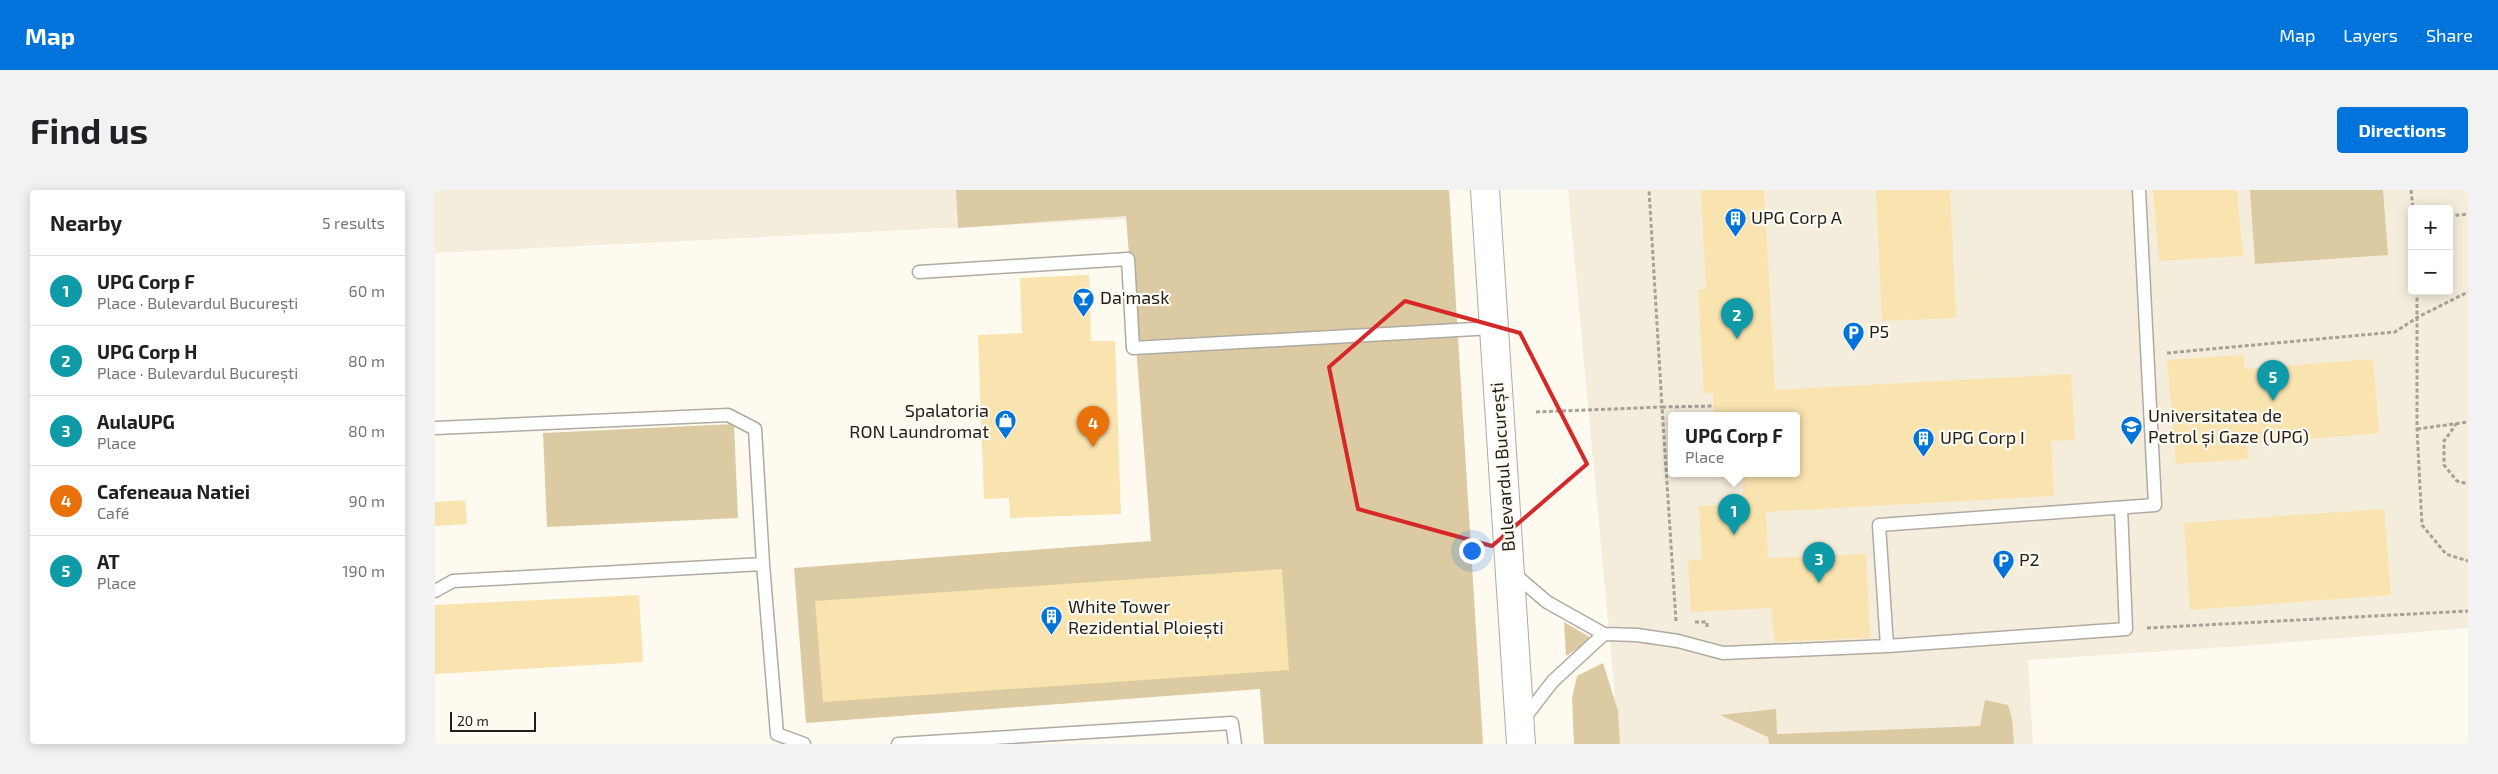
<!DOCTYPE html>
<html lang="en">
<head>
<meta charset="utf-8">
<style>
	body { margin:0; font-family:"Exo 2",sans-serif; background:#f2f2f2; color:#202124 }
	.controls { position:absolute; right:15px; top:15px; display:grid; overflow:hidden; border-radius:5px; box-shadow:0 2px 12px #0003 }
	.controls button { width:45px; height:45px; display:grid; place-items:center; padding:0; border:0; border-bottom:1px solid #e0e0e0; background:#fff; color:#202124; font:25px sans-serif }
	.scale { position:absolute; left:15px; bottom:12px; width:86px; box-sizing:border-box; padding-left:5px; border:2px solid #211f1c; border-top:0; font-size:14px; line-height:18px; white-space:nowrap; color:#211f1c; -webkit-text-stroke:4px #fffaf0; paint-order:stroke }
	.you { position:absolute; left:1036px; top:360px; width:18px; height:18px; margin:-12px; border:4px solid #fff; border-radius:50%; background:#1a73e8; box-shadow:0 0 0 8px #1a73e833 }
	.badge { display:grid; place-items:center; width:32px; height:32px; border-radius:50%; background:#0074db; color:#fff; font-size:16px; font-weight:700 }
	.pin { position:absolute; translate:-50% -41px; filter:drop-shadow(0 1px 2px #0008) }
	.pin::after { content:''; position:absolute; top:26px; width:18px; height:15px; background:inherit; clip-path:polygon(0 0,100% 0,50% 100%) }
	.popup { position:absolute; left:1233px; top:222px; width:132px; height:65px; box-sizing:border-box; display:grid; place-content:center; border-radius:5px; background:#fff; filter:drop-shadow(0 1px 4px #0005); font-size:16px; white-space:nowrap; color:#757577 }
	.popup b { font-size:19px; color:#202124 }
	.popup::after { content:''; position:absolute; left:50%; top:100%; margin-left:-10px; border:10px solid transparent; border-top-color:#fff }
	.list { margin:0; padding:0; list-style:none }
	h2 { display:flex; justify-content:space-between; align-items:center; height:65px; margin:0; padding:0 20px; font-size:21px }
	h2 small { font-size:16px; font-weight:400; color:#757577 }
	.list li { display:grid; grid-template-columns:32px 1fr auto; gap:15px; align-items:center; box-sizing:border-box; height:70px; padding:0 20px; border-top:1px solid #e0e0e0 }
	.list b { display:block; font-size:19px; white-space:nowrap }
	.list p { margin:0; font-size:16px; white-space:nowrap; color:#757577 }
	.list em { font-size:16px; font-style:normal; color:#757577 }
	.map { position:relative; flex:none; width:2033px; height:554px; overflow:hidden; border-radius:5px }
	header { display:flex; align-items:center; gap:30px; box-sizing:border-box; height:70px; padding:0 25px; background:#0074db; color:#fff }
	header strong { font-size:24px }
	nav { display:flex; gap:28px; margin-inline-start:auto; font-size:18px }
	.intro { display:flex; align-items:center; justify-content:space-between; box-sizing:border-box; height:120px; padding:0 30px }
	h1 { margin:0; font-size:35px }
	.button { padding:12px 22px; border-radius:5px; background:#0074db; color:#fff; font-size:18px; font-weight:700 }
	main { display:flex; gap:30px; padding:0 30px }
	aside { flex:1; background:#fff; border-radius:5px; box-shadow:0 2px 12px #0003 }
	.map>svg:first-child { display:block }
</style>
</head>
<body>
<header>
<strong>Map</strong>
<nav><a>Map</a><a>Layers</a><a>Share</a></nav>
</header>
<div class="intro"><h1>Find us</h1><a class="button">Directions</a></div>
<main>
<aside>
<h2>Nearby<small>5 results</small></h2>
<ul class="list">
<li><span class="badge" style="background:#0f9aa8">1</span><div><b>UPG Corp F</b><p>Place · Bulevardul București</p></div><em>60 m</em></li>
<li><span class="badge" style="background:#0f9aa8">2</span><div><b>UPG Corp H</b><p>Place · Bulevardul București</p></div><em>80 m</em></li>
<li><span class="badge" style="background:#0f9aa8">3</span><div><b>AulaUPG</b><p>Place</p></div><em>80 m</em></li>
<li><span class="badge" style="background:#e8710a">4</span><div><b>Cafeneaua Natiei</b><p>Café</p></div><em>90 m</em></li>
<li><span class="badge" style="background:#0f9aa8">5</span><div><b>AT</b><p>Place</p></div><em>190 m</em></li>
</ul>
</aside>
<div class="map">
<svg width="2033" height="554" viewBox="0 0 2033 554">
	<rect width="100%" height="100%" fill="#fffaf0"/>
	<path fill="#f5eddc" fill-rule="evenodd" d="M0 0H836L837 22 0 63Z
		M1133 0H2033V438L1807 456 1593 470 1598 554H1181L1179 496ZM1977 19H2014V101H1977ZM1236 226H1362V284H1236Z"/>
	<path fill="#dbcaa2" d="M521 0H1014L1048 554H829L825 499 371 533 359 378 716 351 691 26 523 38Z
		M1815 0H1948L1953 65 1820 74Z
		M299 234 303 328 112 337 108 243Z
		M1129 432 1158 449 1131 466Z
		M1168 473 1183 521 1185 554H1139L1137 508 1142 486Z
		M1550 510 1573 515 1577 529 1579 554H1334L1333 547 1285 525 1341 519 1342 544 1545 536Z"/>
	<path fill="#f9e3af" d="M1266 0H1329L1340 200 1636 184 1640 250 1616 251 1619 306 1331 322 1333 368 1431 364 1435 448 1340 452 1336 418 1256 422 1253 370 1267 369 1264 316 1309 314 1307 284H1362V226H1279L1278 203H1269L1263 99H1271Z
		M1441 0H1515L1521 128 1447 131Z
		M1718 0H1802L1808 66 1724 71Z
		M654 85 656 151H680L686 324 575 328 574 308 549 309 543 145 587 143 585 88Z
		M1808 165 1810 179 1938 169 1944 243 1812 254 1813 269 1741 274 1732 170Z
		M30 310 32 334 0 336V312Z
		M1949 319 1956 405 1755 420 1749 333Z
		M847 379 854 480 388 512 380 411Z
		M204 405 208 472 0 484V415Z"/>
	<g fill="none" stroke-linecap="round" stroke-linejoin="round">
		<defs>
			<path id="lane" d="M484 82 693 69 698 158 1058 138
				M0 238 293 225 320 239 328 374 342 544 369 554
				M1077 382 1112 412 1169 444 1202 445 1243 451 1288 463 1452 456 1691 439 1686 318
				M0 401 18 391 328 374
				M1452 456 1444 335 1720 315 1704 0
				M1087 531 1118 491 1169 444
				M463 554 797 533 800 554"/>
			<path id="primary" d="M1050 0 1086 554"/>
		</defs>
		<use href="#lane" stroke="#afaba2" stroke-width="15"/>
		<use href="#primary" stroke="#afaba2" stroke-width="30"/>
		<path stroke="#a4a199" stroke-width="3" stroke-dasharray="4 2.5" stroke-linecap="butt" d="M1976 0 1978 19
			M2014 26 2033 24
			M1982 101V239L1987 335 2011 364 2033 371
			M1732 163 1960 142 1983 127 2033 102
			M1101 222 1227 217 1214 0
			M2022 233 2009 251V275L2022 291 2033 294
			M1982 239 2033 232
			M1241 431 1227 217 1279 216
			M1260 432H1272V439
			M1712 438 2033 421"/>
		<use href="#lane" stroke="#fff" stroke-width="12"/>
		<use href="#primary" stroke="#fff" stroke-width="28"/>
	</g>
	<path fill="none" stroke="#d62828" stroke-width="4" stroke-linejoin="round" d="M970 111 1085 143 1152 274 1057 356 923 319 894 177Z"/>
	<defs>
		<symbol id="building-pin" viewBox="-11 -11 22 30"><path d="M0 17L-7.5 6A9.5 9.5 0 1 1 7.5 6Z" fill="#0074db" stroke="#fffaf0"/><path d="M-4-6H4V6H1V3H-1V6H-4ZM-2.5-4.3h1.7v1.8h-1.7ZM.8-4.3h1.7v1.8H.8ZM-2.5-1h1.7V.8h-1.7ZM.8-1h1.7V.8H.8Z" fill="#fff"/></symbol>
		<symbol id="bar-pin" viewBox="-11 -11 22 30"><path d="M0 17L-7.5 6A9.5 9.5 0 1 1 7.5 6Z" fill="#0074db" stroke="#fffaf0"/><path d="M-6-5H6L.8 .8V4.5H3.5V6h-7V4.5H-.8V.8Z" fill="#fff"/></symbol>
		<symbol id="parking-pin" viewBox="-11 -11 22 30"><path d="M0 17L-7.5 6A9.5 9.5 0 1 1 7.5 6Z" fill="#0074db" stroke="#fffaf0"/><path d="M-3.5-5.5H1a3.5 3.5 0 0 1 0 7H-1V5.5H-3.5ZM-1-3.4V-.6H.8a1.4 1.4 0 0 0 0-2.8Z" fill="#fff"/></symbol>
		<symbol id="shop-pin" viewBox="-11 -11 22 30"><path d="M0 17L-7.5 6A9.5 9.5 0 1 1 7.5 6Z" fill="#0074db" stroke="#fffaf0"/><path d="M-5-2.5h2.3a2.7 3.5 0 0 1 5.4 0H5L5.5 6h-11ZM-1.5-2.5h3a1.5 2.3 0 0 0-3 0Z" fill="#fff"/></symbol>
		<symbol id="university-pin" viewBox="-11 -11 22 30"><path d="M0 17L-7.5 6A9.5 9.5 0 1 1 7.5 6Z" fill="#0074db" stroke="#fffaf0"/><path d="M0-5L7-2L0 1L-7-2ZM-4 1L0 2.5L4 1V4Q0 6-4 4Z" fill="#fff"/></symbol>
	</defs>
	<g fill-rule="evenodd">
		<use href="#building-pin" x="1288" y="16" width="25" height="34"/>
		<use href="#bar-pin" x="636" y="96" width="25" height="34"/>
		<use href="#parking-pin" x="1406" y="130" width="25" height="34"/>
		<use href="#shop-pin" x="558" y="218" width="25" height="34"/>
		<use href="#university-pin" x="1684" y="224" width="25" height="34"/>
		<use href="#building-pin" x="1476" y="236" width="25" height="34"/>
		<use href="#parking-pin" x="1556" y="358" width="25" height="34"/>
		<use href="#building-pin" x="604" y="414" width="25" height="34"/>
	</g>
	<g text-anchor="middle" stroke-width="4.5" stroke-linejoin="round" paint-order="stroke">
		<g font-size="18" fill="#211f1c" stroke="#fffaf0" text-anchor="start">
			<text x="1316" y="34">UPG Corp A</text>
			<text x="665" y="114">Da'mask</text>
			<text x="1434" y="148">P5</text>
			<text x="554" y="227" text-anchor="end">Spalatoria<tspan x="554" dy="21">RON Laundromat</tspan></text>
			<text x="1713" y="232">Universitatea de<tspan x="1713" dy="21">Petrol și Gaze (UPG)</tspan></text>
			<text x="1505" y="254">UPG Corp I</text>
			<text x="1584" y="376">P2</text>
			<text x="633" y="423">White Tower<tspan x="633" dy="21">Rezidential Ploiești</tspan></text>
		</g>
		<g font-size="18" fill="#211f1c" stroke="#fffaf0">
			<text transform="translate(1068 277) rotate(-94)" y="6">Bulevardul București</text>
		</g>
	</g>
</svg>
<div class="controls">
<button>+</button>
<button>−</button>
</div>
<div class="scale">20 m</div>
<div class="you"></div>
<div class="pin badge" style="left:1299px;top:345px;background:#0f9aa8">1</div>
<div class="popup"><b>UPG Corp F</b>Place</div>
<div class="pin badge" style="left:1302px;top:149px;background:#0f9aa8">2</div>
<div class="pin badge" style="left:1384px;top:393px;background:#0f9aa8">3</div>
<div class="pin badge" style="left:658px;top:257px;background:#e8710a">4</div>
<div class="pin badge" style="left:1838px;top:211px;background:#0f9aa8">5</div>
</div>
</main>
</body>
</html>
